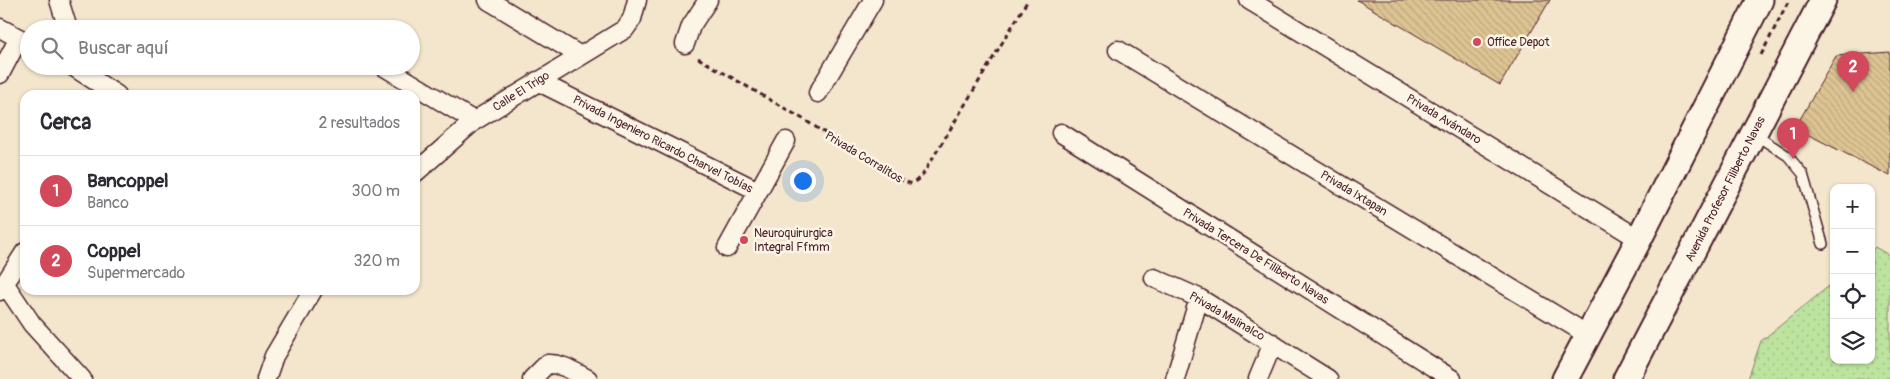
<!DOCTYPE html>
<html lang="es">
<head>
<meta charset="utf-8">
<style>
	body { margin:0; font-family:Pangolin,sans-serif; background:#f2f2f3; color:#2b2b33 }
	.controls { position:absolute; right:15px; bottom:15px; display:grid; overflow:hidden; border-radius:10px; box-shadow:0 1px 4px #0004 }
	.controls button { width:45px; height:45px; display:grid; place-items:center; padding:0; border:0; border-bottom:1px solid #e1e1e2; background:#fff; color:#2b2b33; font:25px sans-serif }
	.you { position:absolute; left:802px; top:180px; width:18px; height:18px; margin:-12px; border:4px solid #fff; border-radius:50%; background:#1a73e8; box-shadow:0 0 0 8px #1a73e833 }
	.badge { display:grid; place-items:center; width:32px; height:32px; border-radius:50%; background:#d1495b; color:#fff; font-size:16px; font-weight:700 }
	.pin { position:absolute; translate:-50% -41px; filter:drop-shadow(0 1px 2px #0008) }
	.pin::after { content:''; position:absolute; top:26px; width:18px; height:15px; background:inherit; clip-path:polygon(0 0,100% 0,50% 100%) }
	.list { margin:0; padding:0; list-style:none }
	h2 { display:flex; justify-content:space-between; align-items:center; height:65px; margin:0; padding:0 20px; font-size:21px }
	h2 small { font-size:16px; font-weight:400; color:#7c7c81 }
	.list li { display:grid; grid-template-columns:32px 1fr auto; gap:15px; align-items:center; box-sizing:border-box; height:70px; padding:0 20px; border-top:1px solid #e1e1e2 }
	.list b { display:block; font-size:19px; white-space:nowrap }
	.list p { margin:0; font-size:16px; white-space:nowrap; color:#7c7c81 }
	.list em { font-size:16px; font-style:normal; color:#7c7c81 }
	.icon { flex:none; width:28px; height:28px; fill:none; stroke:currentColor; stroke-width:2; stroke-linecap:round; stroke-linejoin:round }
	.map { position:relative; flex:none; width:1890px; height:379px; overflow:hidden }
	.search { position:absolute; background:#fff; box-shadow:0 1px 4px #0004; left:20px; top:20px; width:400px; height:55px; display:flex; align-items:center; gap:12px; box-sizing:border-box; padding:0 18px; border-radius:28px; color:#7c7c81; font-size:19px }
	.panel { position:absolute; background:#fff; box-shadow:0 1px 4px #0004; left:20px; top:90px; width:400px; height:205px; border-radius:15px }
	.map>svg:first-child { display:block }
</style>
</head>
<body>
<div class="map">
<svg width="1890" height="379" viewBox="0 0 1890 379">
	<defs>
		<pattern id="grass-dots" width="8" height="8" patternUnits="userSpaceOnUse" patternTransform="scale(1.25)"><rect width="8" height="8" fill="#bce49f"/><path d="M2 2h.1M6 6h.1" fill="none" stroke="#a3c389" stroke-width="1.8" stroke-linecap="round"/></pattern>
		<pattern id="building-back-hatch" width="6" height="6" patternUnits="userSpaceOnUse" patternTransform="scale(1.25)"><rect width="6" height="6" fill="#ddc493"/><path d="M-1 5l2 2M0 0l6 6M5-1l2 2" fill="none" stroke="#bfa87f"/></pattern>
	</defs>
	<rect width="100%" height="100%" fill="#f3e6cc"/>
	<filter id="ink" filterUnits="userSpaceOnUse"><feTurbulence type="fractalNoise" baseFrequency=".02" numOctaves="2"/><feDisplacementMap in="SourceGraphic" scale="10" xChannelSelector="R" yChannelSelector="G"/><feConvolveMatrix kernelMatrix="1 2 1 2 8 2 1 2 1" color-interpolation-filters="sRGB"/></filter>
	<g filter="url(#ink)">
		<path fill="url(#grass-dots)" stroke="#838265" d="M1875 247 1890 256V379H1748L1761 341 1834 282V360H1871V251Z"/>
		<path fill="url(#building-back-hatch)" stroke="#4a1f2b" d="M1357 0H1550L1500 85Z
			M1890 52V176L1795 128 1836 56Z"/>
		<g fill="none" stroke-linecap="round" stroke-linejoin="round">
			<defs>
				<path id="service" d="M1754 134 1788 156 1803 174 1823 244"/>
				<path id="minor" d="M59 0 68 29
					M488 0 579 55
					M1249 0 1639 239
					M0 28 28 43
					M685 44 691 26 708 0
					M1118 50 1575 327 1589 337
					M72 66 117 95
					M383 66 474 121
					M0 74 19 38
					M537 81 758 191
					M818 93 873 0
					M1061 133 1452 379
					M415 173 474 121 625 29 632 19 637 0
					M727 248 786 141
					M1154 278 1199 298 1328 379
					M5 284 32 324 82 379
					M0 291 25 252
					M266 379 274 356 313 290
					M532 379 547 364C562 363 574 372 588 379
					M1175 379 1199 298
					M1258 379 1273 343"/>
				<path id="secondary" d="M1565 379 1639 239 1760 0
					M1626 379 1823 0"/>
			</defs>
			<use href="#service" stroke="#4a1f2b" stroke-width="12"/>
			<use href="#minor" stroke="#4a1f2b" stroke-width="21"/>
			<use href="#secondary" stroke="#4a1f2b" stroke-width="29"/>
			<path stroke="#4a1f2b" stroke-width="3" stroke-dasharray="5 4" stroke-linecap="butt" d="M1761 55 1789 0
				M698 58 803 119 898 179 912 184 922 176 1028 0"/>
			<use href="#service" stroke="#fcf5e5" stroke-width="9"/>
			<use href="#minor" stroke="#fcf5e5" stroke-width="18"/>
			<use href="#secondary" stroke="#fcf5e5" stroke-width="25"/>
		</g>
	</g>
	<g fill="#d1495b" stroke="#fcf5e5" stroke-width="2">
		<circle cx="1477" cy="42" r="5"/>
		<circle cx="744" cy="240" r="5"/>
	</g>
	<g text-anchor="middle" stroke-width="5" stroke-linejoin="round" paint-order="stroke">
		<g font-size="12" fill="#4a1f2b" stroke="#fcf5e5" text-anchor="start">
			<text x="1487" y="46">Office Depot</text>
			<text x="754" y="237">Neuroquirurgica<tspan x="754" dy="14">Integral Ffmm</tspan></text>
		</g>
		<g font-size="12" fill="#4a1f2b" stroke="#fcf5e5">
			<text transform="translate(521 91) rotate(-32)" y="4">Calle El Trigo</text>
			<text transform="translate(1444 119) rotate(31)" y="4">Privada Avándaro</text>
			<text transform="translate(663 144) rotate(27)" y="4">Privada Ingeniero Ricardo Charvel Tobías</text>
			<text transform="translate(864 157) rotate(31)" y="4">Privada Corralitos</text>
			<text transform="translate(1725 189) rotate(-63)" y="4">Avenida Profesor Filiberto Navas</text>
			<text transform="translate(1354 193) rotate(31)" y="4">Privada Ixtapan</text>
			<text transform="translate(1256 256) rotate(32)" y="4">Privada Tercera De Filiberto Navas</text>
			<text transform="translate(1227 316) rotate(30)" y="4">Privada Malinalco</text>
		</g>
	</g>
</svg>
<div class="controls">
<button>+</button>
<button>−</button>
<button><svg class="icon" aria-label="locate" viewBox="0 0 24 24"><circle cx="12" cy="12" r="6"/><path d="M12 2v4M12 18v4M2 12h4M18 12h4"/></svg></button>
<button><svg class="icon" aria-label="layers" viewBox="0 0 24 24"><path d="M12 4l9 5-9 5-9-5zM3 14l9 5 9-5"/></svg></button>
</div>
<div class="you"></div>
<div class="pin badge" style="left:1793px;top:159px">1</div>
<div class="pin badge" style="left:1853px;top:92px">2</div>
<div class="search"><svg class="icon" aria-label="search" viewBox="0 0 24 24"><circle cx="10" cy="10" r="6"/><path d="M15 15l6 6"/></svg>Buscar aquí</div>
<section class="panel">
<h2>Cerca<small>2 resultados</small></h2>
<ul class="list">
<li><span class="badge">1</span><div><b>Bancoppel</b><p>Banco</p></div><em>300 m</em></li>
<li><span class="badge">2</span><div><b>Coppel</b><p>Supermercado</p></div><em>320 m</em></li>
</ul>
</section>
</div>
</body>
</html>
